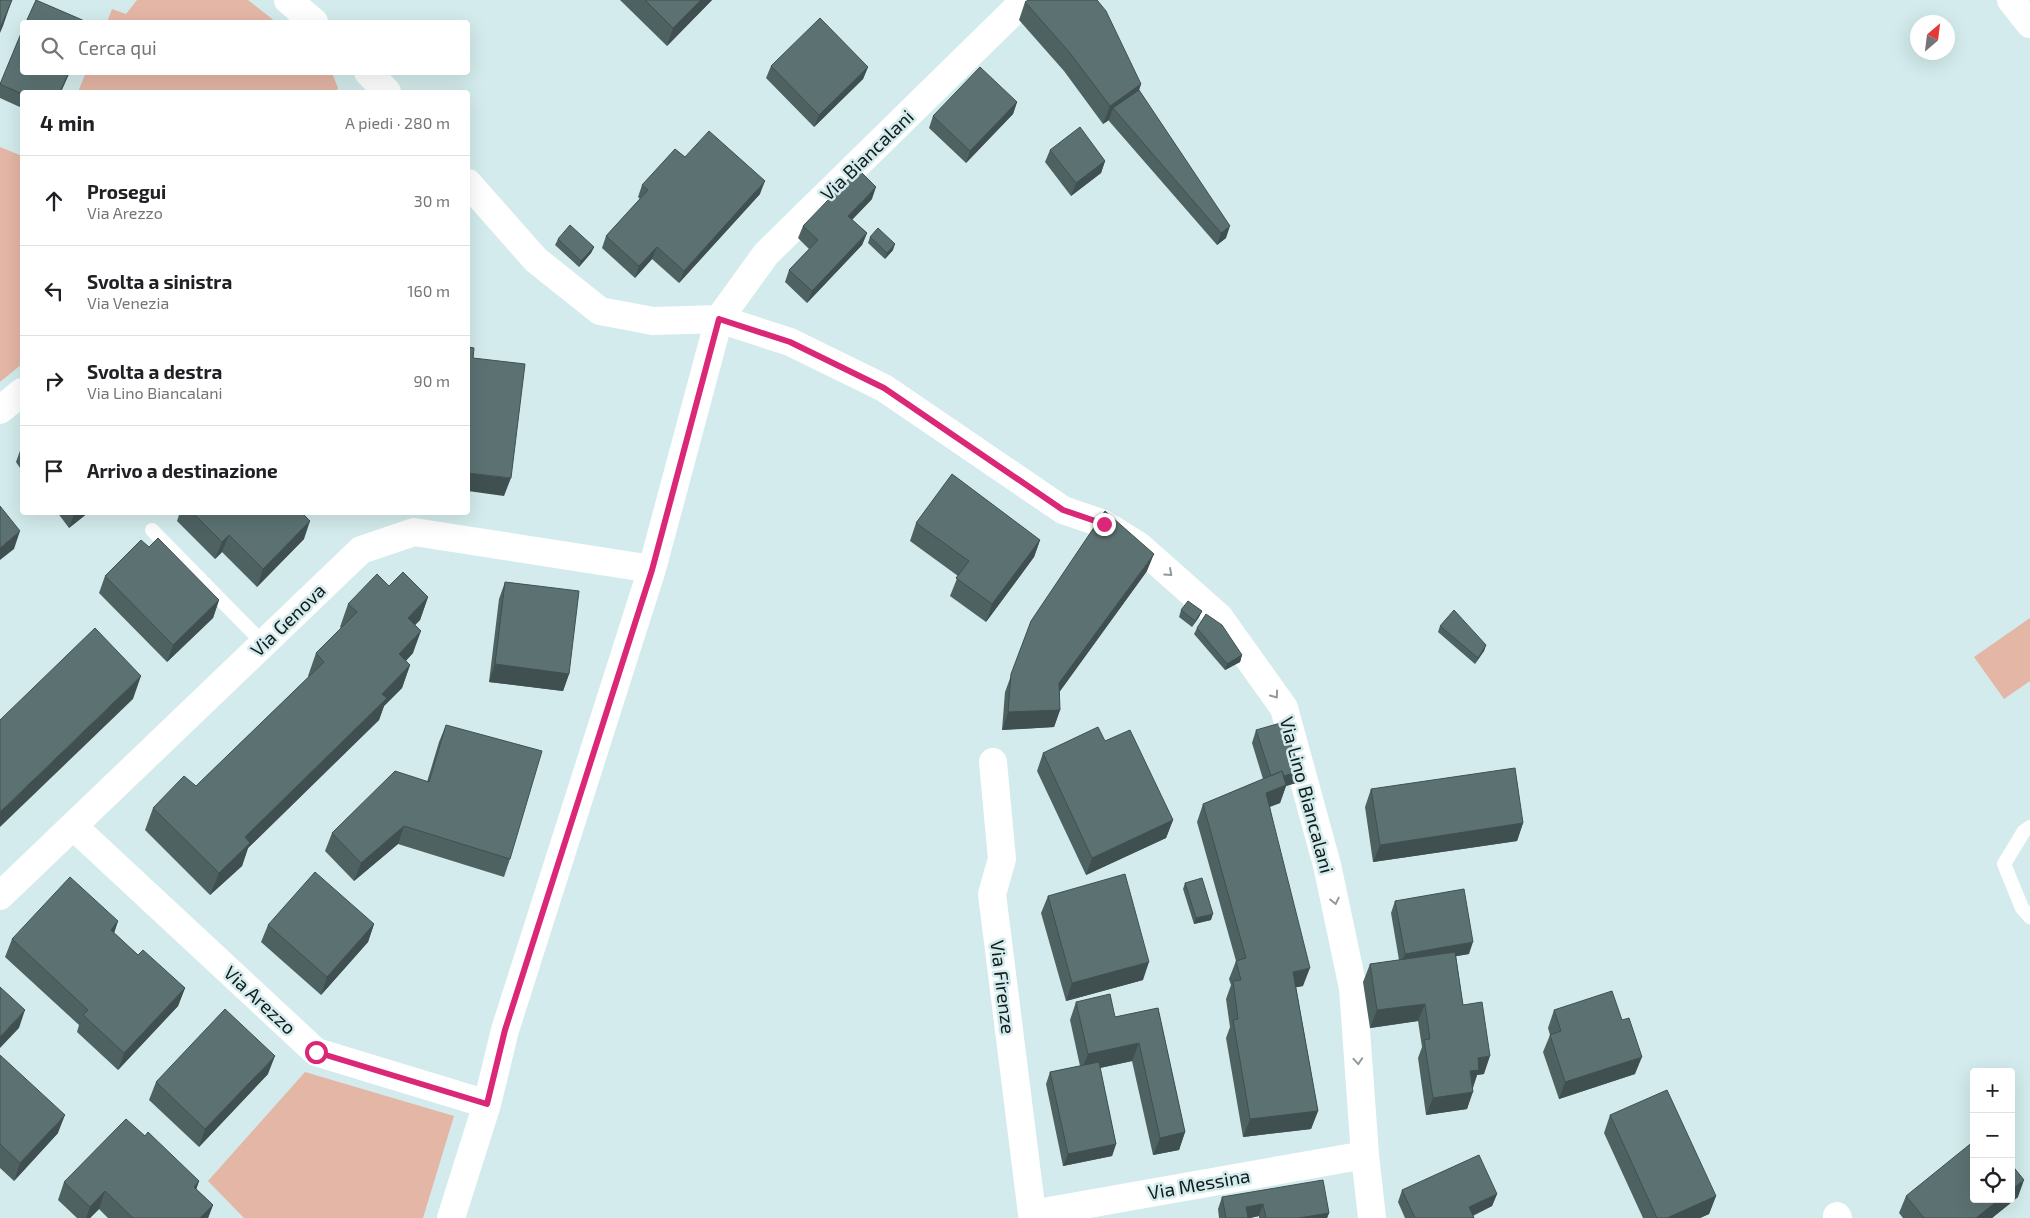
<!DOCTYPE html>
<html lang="it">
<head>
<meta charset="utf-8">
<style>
	body { margin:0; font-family:"Exo 2",sans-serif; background:#f6f6f6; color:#202124 }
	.controls { position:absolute; right:15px; bottom:15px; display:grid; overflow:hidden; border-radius:5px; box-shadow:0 5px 20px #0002 }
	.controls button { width:45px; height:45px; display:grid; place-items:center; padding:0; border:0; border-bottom:1px solid #e0e0e0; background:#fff; color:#202124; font:25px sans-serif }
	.compass { position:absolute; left:1910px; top:15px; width:45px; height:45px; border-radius:50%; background:#fff; box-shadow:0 5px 20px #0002; rotate:28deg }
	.stop { position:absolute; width:15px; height:15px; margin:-11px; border:4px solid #db2777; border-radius:50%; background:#fff }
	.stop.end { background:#db2777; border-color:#fff; box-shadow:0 1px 5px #0008 }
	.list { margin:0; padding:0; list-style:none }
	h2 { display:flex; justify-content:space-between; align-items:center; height:65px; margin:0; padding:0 20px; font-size:21px }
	h2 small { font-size:16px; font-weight:400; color:#757577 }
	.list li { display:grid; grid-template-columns:32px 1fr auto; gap:15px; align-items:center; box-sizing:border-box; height:90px; padding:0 20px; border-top:1px solid #e0e0e0 }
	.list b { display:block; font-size:19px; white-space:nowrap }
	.list p { margin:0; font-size:16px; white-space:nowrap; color:#757577 }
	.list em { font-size:16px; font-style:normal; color:#757577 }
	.icon { flex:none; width:28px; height:28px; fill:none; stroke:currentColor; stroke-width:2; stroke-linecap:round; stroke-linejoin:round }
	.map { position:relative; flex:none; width:2030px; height:1218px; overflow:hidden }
	.search { position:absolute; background:#fff; box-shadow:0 5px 20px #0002; left:20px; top:20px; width:450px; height:55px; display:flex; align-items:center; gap:12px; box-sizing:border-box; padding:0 18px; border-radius:5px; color:#757577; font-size:19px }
	.panel { position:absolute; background:#fff; box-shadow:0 5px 20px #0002; left:20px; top:90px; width:450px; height:425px; border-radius:5px }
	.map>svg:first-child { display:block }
</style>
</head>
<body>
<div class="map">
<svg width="2030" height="1218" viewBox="0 0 2030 1218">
	<rect width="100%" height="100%" fill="#d3ebec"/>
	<path fill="#e4b6a6" d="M137 0H248L276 22H107L112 9 126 14Z
		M86 72 332 73 338 88 336 92H78Z
		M0 147 22 156V364L0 382Z
		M2030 618V681L2004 699 1974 657Z
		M305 1072 454 1116 423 1218H244L208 1181Z"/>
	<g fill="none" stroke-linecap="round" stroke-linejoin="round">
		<path stroke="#fff" stroke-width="14" d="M152 530 263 643
			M2030 827 2024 831 2004 864 2022 908 2030 917"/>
		<path stroke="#fff" stroke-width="28" d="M288 0 314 22
			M2011 0 2030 24
			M368 72 387 92
			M468 183 536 260 600 311 653 321 719 319 790 342 884 388 1063 510 1104 524 1139 546 1219 617 1284 708 1327 865 1353 988 1365 1155 1372 1218
			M0 410 22 392
			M993 762 1002 859 992 894 1032 1214 1365 1155
			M73 826 316 1052 487 1104
			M0 896 361 550 414 532 652 569
			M1837 1216 1838 1218
			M451 1218 487 1104 505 1030 652 569 719 319 766 254 1025 0"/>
	</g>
	<path fill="#4f6262" d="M620 0H712L667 46Z
		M1025 2 1141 84 1139 90 1226 238 1217 245 1109 121V120L1103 124 1064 71 1019 20Z
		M771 66 868 67 863 79 814 127 766 78Z
		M0 82 22 92V108L0 98Z
		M1017 102 1013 114 966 163 929 128 933 116Z
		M1050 150 1105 161 1101 173 1071 196 1045 162Z
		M685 157 760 194 679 283 652 259 635 278 602 248 606 236 640 199 638 197 642 185Z
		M872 199 852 220 867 233 862 245 807 303 785 282 789 270 809 249 798 238 803 226Z
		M870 237 893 250 885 259 868 243Z
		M558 239 594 247 591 253 579 267 555 245Z
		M22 445V471L16 462Z
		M57 512H89L69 528Z
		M180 512H301L304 539 257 587 222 552 215 559 177 521Z
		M916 523 1040 540 1034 557 986 622 950 596 958 576 910 541Z
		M1147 571 1059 692 1060 710 1054 727 1002 730 1005 692 1031 621Z
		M105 576 219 600 213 618 167 662 99 593Z
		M505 582 569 674 563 691 489 682 499 599Z
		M389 586 428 597 420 620 415 625 413 653 406 661 410 665 402 688 384 706 379 720 248 848 242 866 210 895 145 830 153 808 196 786 309 677 308 676 316 653 341 628 340 627 348 604Z
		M1181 610 1202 611 1199 617 1192 627 1179 617Z
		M1440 626 1486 645 1484 651 1475 664 1438 632Z
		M1197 628 1242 655 1240 662 1225 670 1194 634Z
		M446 725 510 859 504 877 398 844 354 881 325 851 332 833 427 782 439 742Z
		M1256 730 1300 771 1296 783 1286 786 1280 803 1270 807 1303 986 1296 987 1318 1111 1311 1129 1243 1137 1226 1038 1230 1027 1226 999 1231 985 1229 979 1236 961 1197 822 1203 804 1263 779 1252 743Z
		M1105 741 1173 820 1166 838 1086 875 1037 771 1043 753Z
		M1371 789 1523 823 1517 841 1373 862 1365 807Z
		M1185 883 1211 920 1194 924 1183 889Z
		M1048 896 1143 980 1066 1001 1041 913Z
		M1395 901 1469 954 1456 956 1463 1005 1484 1074 1477 1075 1473 1088 1467 1109 1426 1115 1418 1058 1422 1047 1418 1021 1370 1028 1363 982 1370 964 1399 960 1391 913Z
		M118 921 114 933 138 955 185 988 178 1006 118 1070 77 1032 79 1025 5 957 12 939Z
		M374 924 368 942 321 995 261 942 268 925Z
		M1076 1002 1115 1017 1158 1008 1185 1132 1179 1150 1153 1155 1132 1061 1100 1068 1116 1144 1112 1156 1063 1166 1046 1084 1050 1072 1080 1066 1070 1020Z
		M1554 1010 1622 1020 1635 1074 1559 1099 1543 1052 1550 1035 1548 1028Z
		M0 1055 58 1133 14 1181 0 1168Z
		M268 1074 199 1147 149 1100 156 1082Z
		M1610 1115 1716 1196 1709 1214 1700 1218H1643L1604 1133Z
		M145 1136 199 1181 196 1189 213 1205 208 1218H108L99 1209 90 1218H77L58 1200 64 1182Z
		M1402 1190 1497 1194 1492 1206 1473 1216 1474 1218H1405L1398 1202Z
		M1906 1196 2018 1197 1992 1218H1903L1899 1213Z
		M1222 1197 1329 1213 1327 1218H1259V1216L1250 1218H1219L1218 1209Z"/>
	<path fill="#405050" d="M12 0 3 26 0 33V28Z
		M701 0H712L667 46 673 28Z
		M868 67 863 79 814 127 819 115Z
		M69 72H70L61 92H60Z
		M1141 84 1135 102 1113 108 1109 120 1103 124 1110 106Z
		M1017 102 1013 114 966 163 970 151Z
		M1105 161 1101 173 1071 196 1076 183Z
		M765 181 760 194 679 283 684 271Z
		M876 187 872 199 844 228 848 216Z
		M1230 226 1226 238 1217 245 1221 233Z
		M867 233 862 245 807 303 812 291Z
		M895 244 893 250 885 259 887 253Z
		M594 247 591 253 579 267 581 261Z
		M657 247 652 259 635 278 639 266Z
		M468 473 511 478 504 496 468 491Z
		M75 512H89L69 528Z
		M310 521 304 539 257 587 263 569Z
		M20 531 14 549 0 560V548Z
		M229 535 222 552 215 559 222 542Z
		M1040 540 1034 557 986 622 992 604Z
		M1154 554 1147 571 1053 701 1059 683Z
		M428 597 420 620 399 641 408 618Z
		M219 600 213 618 167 662 173 645Z
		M1202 611 1199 617 1192 627 1195 621Z
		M421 631 413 653 391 676 399 654Z
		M1486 645 1484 651 1475 664 1478 658Z
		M1242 655 1240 662 1225 670 1227 664Z
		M495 664 569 674 563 691 489 682Z
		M410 665 402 688 384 706 379 720 248 848 242 866 210 895 219 873 245 837Z
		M141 676 133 699 0 827V812Z
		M1060 710 1054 727 1002 730 1008 712Z
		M1300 771 1296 783 1286 786 1280 803 1260 810 1272 780Z
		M1173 820 1166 838 1086 875 1092 858Z
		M1523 823 1517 841 1373 862 1380 845Z
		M404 826 398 844 354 881 361 863Z
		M1213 914 1211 920 1194 924 1196 918Z
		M118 921 112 939 111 930Z
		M374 924 368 942 321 995 327 977Z
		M1473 942 1469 954 1400 966 1405 954Z
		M1149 962 1143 980 1066 1001 1072 983Z
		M1310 968 1303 986 1287 989 1293 972Z
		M185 988 178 1006 118 1070 124 1053Z
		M1425 1004 1418 1021 1370 1028 1377 1010Z
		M25 1010 19 1028 0 1048V1037Z
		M1139 1043 1132 1061 1081 1072 1088 1054Z
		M275 1056 268 1074 199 1147 205 1129Z
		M1490 1056 1484 1074 1477 1075 1473 1087 1470 1071 1478 1058Z
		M1642 1057 1635 1074 1559 1099 1565 1082Z
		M1473 1092 1467 1109 1426 1115 1433 1098Z
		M1318 1111 1311 1129 1243 1137 1250 1119Z
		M65 1115 58 1133 14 1181 20 1163Z
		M1185 1132 1179 1150 1153 1155 1160 1138Z
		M1116 1144 1112 1156 1063 1166 1068 1154Z
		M2024 1180 2018 1197 1992 1218H1976L2000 1199H2011V1190Z
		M199 1181 193 1199 194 1187Z
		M105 1191 99 1209 90 1218H86L90 1207Z
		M1497 1194 1492 1206 1467 1218 1469 1207Z
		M1716 1196 1709 1214 1700 1218H1667Z
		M1263 1204 1259 1216 1250 1218H1242L1246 1207Z
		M213 1205 208 1218H200Z
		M1329 1213 1327 1218H1299Z"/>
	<path fill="#5c7272" stroke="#405050" d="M0 0H12L0 28Z
		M36 0 87 22H26Z
		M645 0H701L673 28Z
		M1028 0H1097L1106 11 1141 84 1110 106 1070 53 1025 2Z
		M820 18 868 67 819 115 771 66Z
		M22 31V72H69L60 92H22V94L0 84Z
		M980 67 1017 102 970 151 933 116Z
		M1139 90 1230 226 1221 233 1113 108Z
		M1080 127 1105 161 1076 183 1050 150Z
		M709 131 765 181 684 271 657 247 639 266 606 236 648 190 642 185 675 149 685 157Z
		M858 169 876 187 848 216 867 233 812 291 789 270 818 240 803 226Z
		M570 225 594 247 581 261 558 239Z
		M878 228 895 244 887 253 870 237Z
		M468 347 474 348 473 358 525 364 511 478 468 473Z
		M952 474 1040 540 992 604 956 578 969 561 916 523Z
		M0 506 20 531 0 548Z
		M1105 511 1154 554 1059 683 1060 710 1008 712 1011 674 1031 621Z
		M192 512H301L310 521 263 569 229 535 222 542Z
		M158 538 219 600 173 645 105 576 141 540 149 547Z
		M403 572 428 597 408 618 421 631 399 654 410 665 382 694 387 698 245 837 250 843 219 873 153 808 184 776 196 786 324 662 316 653 357 612 348 604 377 574 389 586Z
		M505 582 579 591 569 674 495 664Z
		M1188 601 1202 611 1195 621 1181 610Z
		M1454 610 1486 645 1478 658 1440 626Z
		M1206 614 1222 625 1242 655 1227 664 1197 628Z
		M95 628 141 676 0 812V720Z
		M1284 722 1300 771 1284 776 1282 771 1271 776 1256 730Z
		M446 725 542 751 510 859 404 826 361 863 332 833 395 771 429 782Z
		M1098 727 1105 741 1130 730 1173 820 1092 858 1043 753Z
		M1515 768 1523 823 1380 845 1371 789Z
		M1282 771 1286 785 1266 793 1310 968 1293 972 1318 1111 1250 1119 1233 1020 1238 1019 1233 981 1241 980 1236 961 1246 958 1203 804Z
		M315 872 374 924 327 977 268 925Z
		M1125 874 1149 962 1072 983 1048 896Z
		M70 877 118 921 111 930 138 955 143 950 185 988 124 1053 83 1015 88 1010 12 939Z
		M1202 878 1213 914 1196 918 1185 883Z
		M1464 889 1473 942 1405 954 1395 901Z
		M1455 952 1463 1005 1482 1002 1490 1056 1478 1058 1479 1070 1470 1071 1473 1092 1433 1098 1424 1040 1430 1039 1425 1004 1377 1010 1370 964Z
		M0 987 25 1010 0 1037Z
		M1612 991 1622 1020 1629 1018 1642 1057 1565 1082 1550 1035 1561 1031 1554 1010Z
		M1110 994 1115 1017 1158 1008 1185 1132 1160 1138 1139 1043 1088 1054 1076 1002Z
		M225 1009 275 1056 205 1129 156 1082Z
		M0 1055 65 1115 20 1163 0 1144Z
		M1099 1062 1116 1144 1068 1154 1050 1072Z
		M1667 1090 1716 1196 1667 1218H1657L1610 1115Z
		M126 1119 145 1136 148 1132 199 1181 194 1187 213 1205 200 1218H133L105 1191 90 1207 64 1182Z
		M1974 1141V1199H2000L1976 1218H1924L1906 1196Z
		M1479 1155 1497 1194 1469 1207 1474 1218H1415L1402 1190Z
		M2011 1164 2024 1180 2011 1190Z
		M1323 1180 1329 1213 1299 1218H1266L1263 1204 1246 1207 1248 1218H1226L1222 1197Z"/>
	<defs><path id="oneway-chevron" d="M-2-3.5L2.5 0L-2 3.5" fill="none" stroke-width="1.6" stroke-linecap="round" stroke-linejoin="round" transform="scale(1.25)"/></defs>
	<g stroke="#949898">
		<use href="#oneway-chevron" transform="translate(1169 573) rotate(42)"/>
		<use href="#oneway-chevron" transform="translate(1275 695) rotate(54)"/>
		<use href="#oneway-chevron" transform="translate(1335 901) rotate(78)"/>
		<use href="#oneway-chevron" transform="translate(1358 1061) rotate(86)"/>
	</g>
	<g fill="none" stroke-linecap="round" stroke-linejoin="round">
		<path stroke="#db2777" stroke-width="6" d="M316 1052 487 1104 505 1030 652 570 719 319 790 342 884 388 1063 510 1104 524"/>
	</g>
	<g text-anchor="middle" stroke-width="5" stroke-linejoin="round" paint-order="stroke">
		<g font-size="19" fill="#121b1b" stroke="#d3ebec">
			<text transform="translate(867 155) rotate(-44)" y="7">Via Biancalani</text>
			<text transform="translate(288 620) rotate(-44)" y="7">Via Genova</text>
			<text transform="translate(1307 795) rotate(75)" y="7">Via Lino Biancalani</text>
			<text transform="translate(1003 987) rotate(83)" y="7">Via Firenze</text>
			<text transform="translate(260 1000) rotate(43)" y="7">Via Arezzo</text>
			<text transform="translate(1199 1184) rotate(-10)" y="7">Via Messina</text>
		</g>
	</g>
</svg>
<div class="controls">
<button>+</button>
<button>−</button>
<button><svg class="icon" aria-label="locate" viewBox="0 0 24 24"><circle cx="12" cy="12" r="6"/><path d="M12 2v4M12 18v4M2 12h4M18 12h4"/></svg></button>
</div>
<svg class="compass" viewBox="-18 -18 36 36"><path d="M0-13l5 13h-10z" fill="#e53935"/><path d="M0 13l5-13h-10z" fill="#757577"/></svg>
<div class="stop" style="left:316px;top:1052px"></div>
<div class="stop end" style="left:1104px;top:524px"></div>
<div class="search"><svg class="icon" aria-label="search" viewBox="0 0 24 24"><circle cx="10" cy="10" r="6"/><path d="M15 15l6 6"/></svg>Cerca qui</div>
<section class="panel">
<h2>4 min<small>A piedi · 280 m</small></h2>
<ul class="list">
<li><svg class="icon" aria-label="ahead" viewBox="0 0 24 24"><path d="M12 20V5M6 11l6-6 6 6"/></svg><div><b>Prosegui</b><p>Via Arezzo</p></div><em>30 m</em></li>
<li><svg class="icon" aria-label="left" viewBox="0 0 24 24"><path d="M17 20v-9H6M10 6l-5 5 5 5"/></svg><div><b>Svolta a sinistra</b><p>Via Venezia</p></div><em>160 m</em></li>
<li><svg class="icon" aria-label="right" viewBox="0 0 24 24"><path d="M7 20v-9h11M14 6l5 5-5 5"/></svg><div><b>Svolta a destra</b><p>Via Lino Biancalani</p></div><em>90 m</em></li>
<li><svg class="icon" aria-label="arrive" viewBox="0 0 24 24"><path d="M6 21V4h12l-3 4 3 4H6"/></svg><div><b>Arrivo a destinazione</b></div></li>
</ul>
</section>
</div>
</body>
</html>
